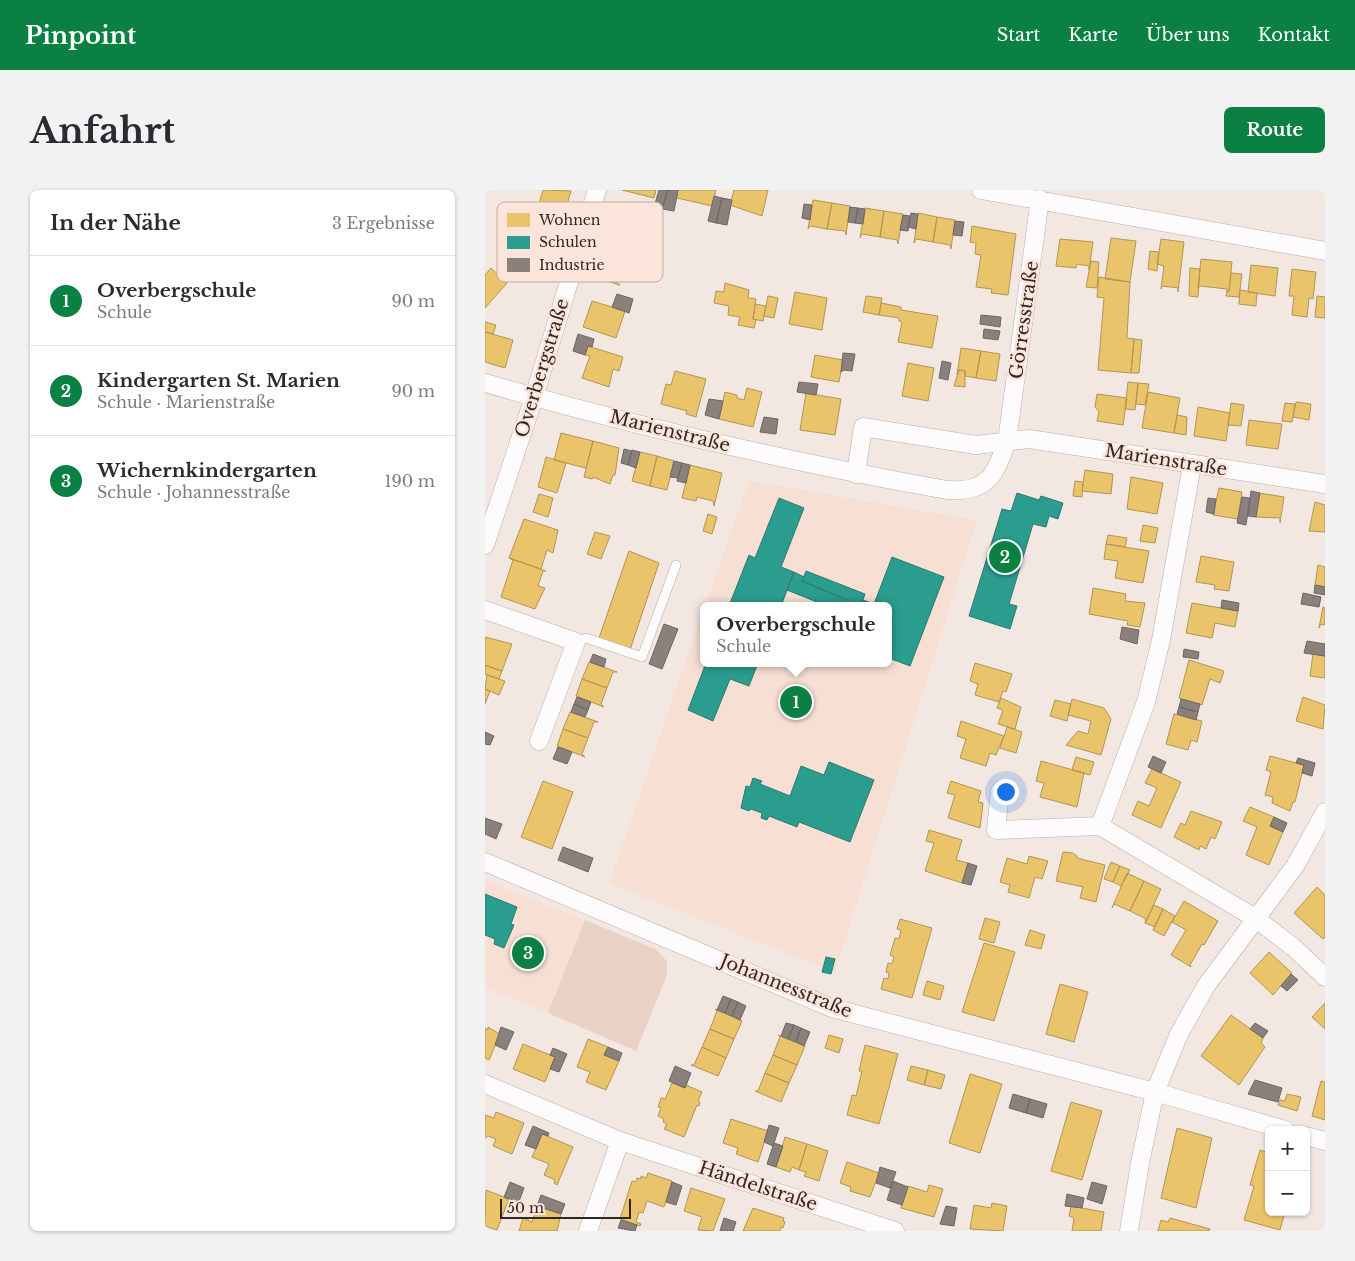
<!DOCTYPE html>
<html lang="de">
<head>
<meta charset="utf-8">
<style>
	body { margin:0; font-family:"Libre Baskerville",serif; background:#f2f2f3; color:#2b2b33 }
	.controls { position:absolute; right:15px; bottom:15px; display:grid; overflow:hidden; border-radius:8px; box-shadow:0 1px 4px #0004 }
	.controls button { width:45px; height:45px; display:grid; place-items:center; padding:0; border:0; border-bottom:1px solid #e1e1e2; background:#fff; color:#2b2b33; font:25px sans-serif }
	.scale { position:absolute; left:15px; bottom:12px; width:131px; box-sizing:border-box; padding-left:5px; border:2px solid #312722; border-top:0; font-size:14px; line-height:18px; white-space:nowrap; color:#312722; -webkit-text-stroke:4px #fbe4da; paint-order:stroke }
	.you { position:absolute; left:520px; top:601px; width:18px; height:18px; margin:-12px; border:4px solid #fff; border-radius:50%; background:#1a73e8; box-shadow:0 0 0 8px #1a73e833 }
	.badge { display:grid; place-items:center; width:32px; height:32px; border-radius:50%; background:#0b8043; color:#fff; font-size:16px; font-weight:700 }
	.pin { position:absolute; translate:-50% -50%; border:2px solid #fff; box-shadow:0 1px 5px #0006 }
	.popup { position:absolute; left:215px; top:412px; width:192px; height:65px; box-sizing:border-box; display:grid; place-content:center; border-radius:8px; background:#fff; filter:drop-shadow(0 1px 4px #0005); font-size:16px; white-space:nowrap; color:#7c7c81 }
	.popup b { font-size:19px; color:#2b2b33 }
	.popup::after { content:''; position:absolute; left:50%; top:100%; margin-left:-10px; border:10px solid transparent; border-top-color:#fff }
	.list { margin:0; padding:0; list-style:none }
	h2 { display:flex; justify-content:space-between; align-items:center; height:65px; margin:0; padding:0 20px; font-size:21px }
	h2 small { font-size:16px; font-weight:400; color:#7c7c81 }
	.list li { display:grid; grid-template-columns:32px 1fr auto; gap:15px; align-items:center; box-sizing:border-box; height:90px; padding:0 20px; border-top:1px solid #e1e1e2 }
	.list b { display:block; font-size:19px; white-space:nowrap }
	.list p { margin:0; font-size:16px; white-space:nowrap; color:#7c7c81 }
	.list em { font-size:16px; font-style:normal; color:#7c7c81 }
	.map { position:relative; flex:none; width:840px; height:1041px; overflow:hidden; border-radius:8px }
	header { display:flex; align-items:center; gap:30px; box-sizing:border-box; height:70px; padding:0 25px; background:#0b8043; color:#fff }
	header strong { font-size:24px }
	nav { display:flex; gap:28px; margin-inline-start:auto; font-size:18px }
	.intro { display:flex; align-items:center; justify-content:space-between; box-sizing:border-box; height:120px; padding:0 30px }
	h1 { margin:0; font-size:35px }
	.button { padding:12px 22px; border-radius:8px; background:#0b8043; color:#fff; font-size:18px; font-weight:700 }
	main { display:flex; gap:30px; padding:0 30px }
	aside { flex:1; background:#fff; border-radius:8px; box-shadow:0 1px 4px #0004 }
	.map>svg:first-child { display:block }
</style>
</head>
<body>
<header>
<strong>Pinpoint</strong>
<nav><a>Start</a><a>Karte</a><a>Über uns</a><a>Kontakt</a></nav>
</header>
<div class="intro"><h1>Anfahrt</h1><a class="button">Route</a></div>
<main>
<aside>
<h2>In der Nähe<small>3 Ergebnisse</small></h2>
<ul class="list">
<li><span class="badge">1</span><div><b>Overbergschule</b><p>Schule</p></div><em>90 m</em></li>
<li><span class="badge">2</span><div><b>Kindergarten St. Marien</b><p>Schule · Marienstraße</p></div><em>90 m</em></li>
<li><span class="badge">3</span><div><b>Wichernkindergarten</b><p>Schule · Johannesstraße</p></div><em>190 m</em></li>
</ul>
</aside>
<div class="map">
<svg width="840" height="1041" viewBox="0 0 840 1041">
	<rect width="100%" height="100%" fill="#f3e7e2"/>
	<path fill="#f8dfd4" d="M264 291 492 330 350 782 124 694 218 421V473H404V416H220Z
		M0 690 100 730 63 823 0 797Z"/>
	<path fill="#e9d1c6" d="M100 730 170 759 182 771V785L151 861 63 823Z"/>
	<path fill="#e9c46a" stroke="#b29554" d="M58 0 86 1 77 32 51 24Z
		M137 0H171L169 8Z
		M193 0H231L227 16 192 8Z
		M249 0H283L277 26 245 15Z
		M328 10 347 13 342 39 325 36 323 39Z
		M347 13 365 16 361 45 360 41 342 39Z
		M380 18 399 21 395 47 377 44 375 48Z
		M399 21 418 24 413 54 412 50 395 47Z
		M433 23 452 27 448 52 431 49 429 53Z
		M35 27 54 33 51 41 33 36Z
		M452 27 470 30 466 59 465 55 448 52Z
		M487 36 531 44 523 105 506 103 507 99 491 97 496 65 490 64 491 53 485 52Z
		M47 40 71 48 63 76 26 64 32 44 45 48Z
		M626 48 651 51 645 92 620 89Z
		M575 49 608 52 604 80V76L592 74 591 78 571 76Z
		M676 49 699 52 693 102V98L677 96 676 99 679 76 672 74Z
		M117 57 144 64 140 65 131 92 135 95 108 87Z
		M665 61 674 62 672 81 663 79Z
		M716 69 747 72 744 101H742V99L715 96 713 98Z
		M606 71 614 72 612 98 601 97Z
		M52 72 62 75 58 86 49 83Z
		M766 75 793 78 790 106 763 102Z
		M6 78 22 93 0 118V85Z
		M705 78 715 79 713 107 704 106Z
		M807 79 831 82 828 109 824 108 822 127 807 125 809 106H804Z
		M746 83 757 84 754 107 741 106 742 101H744Z
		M614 87 645 92 642 148 649 149 646 183 613 180 619 108 612 107Z
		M240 93 264 100 263 108 271 109 268 129 271 130 269 138 253 135 255 127 243 125 244 116 229 113 231 101 239 102Z
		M755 100 772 103 771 116 754 114Z
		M310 102 342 108 337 140 304 134Z
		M283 106 293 108 289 128 279 126Z
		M381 106 397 108 394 125 378 122Z
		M832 106 840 107V128L830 127Z
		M107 111 140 121 131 148 98 137Z
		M396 113 416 117V120L453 126 447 158 413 152 417 132 414 131V128L394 125Z
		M270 114 281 116 278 131 268 129Z
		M0 132 11 135 8 144 0 142Z
		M0 142 28 150 20 178 0 172Z
		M649 149 657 150 654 183H646Z
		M103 156 138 167 134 181 128 179 124 197 97 188 105 166 100 165Z
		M476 158 496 161 491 188 480 186V181L474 180 472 185Z
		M496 161 515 164 511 191 491 188Z
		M330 165 358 170 354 192 326 187Z
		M423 173 449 178 443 211 417 206Z
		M474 180 480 181V197L469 196Z
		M190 181 221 189 211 227 201 224 202 221 176 214 181 194 186 195Z
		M643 192 653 193 650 220 640 219Z
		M653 193 664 194 660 215 651 214Z
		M262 198 277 202 268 237 234 229 240 202 252 205V208L259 210Z
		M663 202 695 208 689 243 657 238Z
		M321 203 356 209 350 245 315 240Z
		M612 204 642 208 638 235 612 231 614 222 610 217Z
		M811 212 826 214 824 230 808 227Z
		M746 213 759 215 756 236 743 235Z
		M800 213 810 214 807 232 797 231Z
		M713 217 745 223 741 251 709 246Z
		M692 225 702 227 701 245 689 243Z
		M764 230 797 234 793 259 761 255Z
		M76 243 108 251 101 278 69 270Z
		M108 251 134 258 130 285H128L125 294 108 287 107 289 99 287Z
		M155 262 172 266 165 296 147 291Z
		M172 266 189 271 182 300 165 296Z
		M61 267 81 273 72 303 53 297Z
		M205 275 237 283 229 316 228 311 212 307 211 311 197 308Z
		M600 280 628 284 626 304 597 301Z
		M646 287 678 293 672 324 642 319Z
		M590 291 598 292 597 307 588 306Z
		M734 298 757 302 753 329 728 325Z
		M774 303 799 307 795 333V328L771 327Z
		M54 304 68 308 63 327 48 322Z
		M830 312 840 315V342L824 341Z
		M223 324 232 327 227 344 218 341Z
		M39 329 73 340 68 363 62 360 56 379 24 368Z
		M658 335 673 338 670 353 655 351Z
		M110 342 125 346 116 369 102 364Z
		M623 345 642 348 640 357 621 354Z
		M621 354 664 361 658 393 630 388 633 371 619 369Z
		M144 361 174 373 145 460 114 448Z
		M716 366 749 372 744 401 729 399 730 395 711 392Z
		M24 368 61 381H58L53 396 60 398 50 419 16 407 28 370Z
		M833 375 840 377V397L830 395Z
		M608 398 641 404 640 411 660 413 655 437 642 435 643 431 604 424Z
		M707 413 753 421 750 437 730 433 727 448 701 443Z
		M838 417 840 418V435L836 434 834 438Z
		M0 447 27 454 17 481 0 475Z
		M828 464 840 466V488L825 486Z
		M704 470 739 481 735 493 725 489 717 515 694 508Z
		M104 472 132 482H128L122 498 97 489Z
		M490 473 527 484 521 502 518 501 514 512 490 505 493 494 485 491Z
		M0 475 17 481 14 489 0 484Z
		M2 485 20 491 14 505 0 499Z
		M97 489 122 498 116 514 119 517 91 506Z
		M0 499 5 501 0 514Z
		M818 507 840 515 838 539 811 531Z
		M516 508 536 517 530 539 513 534 518 520 512 518Z
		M587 509 619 518 626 529 616 565 581 555 593 541 603 544 606 531 583 525Z
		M570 510 586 514 582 531 565 526Z
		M85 522 113 532H109L103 548 78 539Z
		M689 524 717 531 712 552 706 550 703 560 681 554Z
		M476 531 519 546 511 565 505 563 501 576 475 568 481 549 472 546Z
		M522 537 537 542 531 563 515 558Z
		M78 539 103 548 97 564 100 567 72 556Z
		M785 566 819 575 810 612H808L805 621 787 613 788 607 780 605 786 582 781 580Z
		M591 567 609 572 605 585 587 580Z
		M556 571 599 583 592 617 555 607 559 593 551 591Z
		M667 579 696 592 676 638 647 625 653 611 664 616 672 598 660 593Z
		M58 591 88 602 67 659 36 647Z
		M466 591 496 601 493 612 498 613 495 638 463 628 470 605 462 603Z
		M765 617 789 627 785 636 798 642 784 675 761 665 772 637 758 631Z
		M706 621 737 632 730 649 726 647 721 659 715 656 714 660 689 647 696 633 700 635Z
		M444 640 477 650 471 670 483 673 477 693 440 681 449 653 441 651Z
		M578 662 588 663 592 666V668L620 675 611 712 595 708 598 697 571 691Z
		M544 666 563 671 557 689 550 687 544 708 523 702 525 695 515 692 522 668 542 674Z
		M626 672 635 676 628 692 619 689Z
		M635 676 645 680 636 696 628 692Z
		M642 683 659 691 645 721 629 714 627 718Z
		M659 691 676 699 660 733 661 729 645 721Z
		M832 697 840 705V747L838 749 809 723Z
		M699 711 733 731 719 755 717 754 705 775 706 777 686 765 701 740 687 732Z
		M669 715 678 719 670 737 660 733Z
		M678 719 690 726 679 746 668 740Z
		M500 728 515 732 509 753 494 749Z
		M415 729 447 738 427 808 396 799 399 788 403 789 404 783 401 782 403 773 407 774 409 767 405 765 410 748 414 749 416 740 412 739Z
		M545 740 560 745 556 759 540 755Z
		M499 753 530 762 509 831 477 822Z
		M784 762 807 783 788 805 765 783Z
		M442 791 459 796 455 810 438 805Z
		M575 794 603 802 589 852 561 844Z
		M840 813V839L827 827Z
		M230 819 257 831 249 849 225 839 232 821Z
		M746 825 778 848 776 853 780 857 754 895 716 866Z
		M3 837 15 844 4 870 0 868V838L3 840Z
		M225 839 249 849 241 868 217 857Z
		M293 845 320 856 312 875 288 865 295 847Z
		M344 845 358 849 354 863 340 858Z
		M103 849 123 857 119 865 134 871 121 900 101 892 105 882 92 877Z
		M38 854 70 867 60 892 28 879Z
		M380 855 413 864 394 934 362 925 367 905 371 906 377 881H374Z
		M217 857 241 868 233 886 206 875H209Z
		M288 865 312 875 304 893 280 883Z
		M426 876 443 880 439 895 422 890Z
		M443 880 460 885 456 899 439 895Z
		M280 883 304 893 296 912 270 901H273Z
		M485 884 517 894 495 963 464 953Z
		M836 891 840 892V930L827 926Z
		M187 893 200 898 201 895 217 902 213 911 215 912 214 916 212 915 199 947 179 939 182 934 178 932 179 929 173 926 176 918 173 917 176 908 180 909Z
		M802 904 816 907 812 921 793 915 795 910 800 911Z
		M586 912 617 921 597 990 566 981Z
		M11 922 39 933 27 964 8 956 11 949 3 946 0 948V925L9 928Z
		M246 929 283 941 273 972 251 964 253 958 238 953Z
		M692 938 727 948 711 1018 676 1008Z
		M57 944 88 957 72 995 69 993 70 990 59 985 64 974 47 967Z
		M300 947 322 954 314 980 307 977 305 982 291 977Z
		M322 954 343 961 334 991 319 986 321 982 314 980Z
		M775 960 784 963V1022H800L795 1040 759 1030 769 996 765 995Z
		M362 972 394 983 385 1007 365 1001 366 997 355 993Z
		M163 983 187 991 179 1017 162 1011 158 1023 154 1022 151 1032 156 1034 155 1036 135 1029 147 991 151 992 152 988 156 989V986L161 988Z
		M444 995 458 999 449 1027 416 1018 423 996 442 1002Z
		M206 998 240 1009 228 1041 213 1040 217 1027 199 1021Z
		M1 1000 24 1009 12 1040 0 1036Z
		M507 1013 522 1016 518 1041 485 1039 489 1015 506 1018Z
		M52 1016 76 1024 72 1041H34L38 1028 47 1032Z
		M586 1016 619 1022 616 1041H587L589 1028 584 1026Z
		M268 1018 299 1028 298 1031 300 1032 298 1038 296 1037 295 1041H258Z
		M685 1028 725 1039 724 1041H673L676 1030 683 1032Z"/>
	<path fill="#2a9d8f" stroke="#2c7a6e" d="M532 303 554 310 556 306 578 313 573 329 564 326 561 337 548 334 524 414 532 416 525 439 484 426 517 319 526 321Z
		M294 308 319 318 296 377 309 382 296 416H244L264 365 270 368Z
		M407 367 459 387 425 476 404 468V416H375L378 410 389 414Z
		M321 381 380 404 376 415 317 391Z
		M309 382 319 387 317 391 375 416H342L302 400Z
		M221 473H273L264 496 245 489 228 531 203 520Z
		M344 572 389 590 365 652 314 632 312 637 284 626 282 630 276 628 277 623 266 619 264 621 256 618 261 596 265 597 268 588 277 591 275 594 305 606 316 576 339 585Z
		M0 704 32 717 26 734 29 735 19 758 9 754 10 749 0 745Z
		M341 767 350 769 346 784 337 782Z"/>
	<path fill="#8a817c" stroke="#6f6661" d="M174 0H183L177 19 169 17Z
		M183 0H193L189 21 177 19Z
		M229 6 237 8 231 33 223 31Z
		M237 8 247 10 242 35 231 33Z
		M319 14 327 15 325 30 317 28Z
		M365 17 373 18 370 33 363 32Z
		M373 18 380 19 378 34 370 33Z
		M426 23 433 24 431 39 423 37Z
		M418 25 425 26 423 41 415 40Z
		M470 31 479 32 477 46 468 45Z
		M148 36 169 43 164 61 142 55Z
		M132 104 148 109 144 123 127 117Z
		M496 125 516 127 515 137 495 134Z
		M499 139 515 141 513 150 498 148Z
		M93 144 109 149 107 157 103 156 100 165 88 161Z
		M358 163 370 164 367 181 359 180 356 182Z
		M457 171 466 173 463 190 454 188Z
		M314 192 333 194 331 205 312 202Z
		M224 209 238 211 234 229 220 225Z
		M279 227 293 229 291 244 275 242Z
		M139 259 147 261 143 275 136 273Z
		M147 260 155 262 151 278 143 275Z
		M189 271 197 273 193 288 185 287Z
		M197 273 205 275 201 293 192 291Z
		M766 301 775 303 771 327 763 326Z
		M757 307 765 308 761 335 752 333Z
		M723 308 731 309 729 324 721 322Z
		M830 395 840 397V405L829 403Z
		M818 403 836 407 834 417 816 414Z
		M737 410 754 413 753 421 736 418Z
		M179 434 193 439 177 479 164 474Z
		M637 437 654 440 652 454 635 449Z
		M822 451 840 454V466L819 463Z
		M699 459 714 462 713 469 698 467Z
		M108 464 121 469 119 477 105 472Z
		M92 507 106 512 103 520 89 514Z
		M696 509 715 514 713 522 694 517Z
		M89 514 103 520 100 527 86 522Z
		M694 517 713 522 711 530 692 524Z
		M0 542 9 546 5 555 0 554Z
		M73 557 87 562 82 574 68 569Z
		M668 566 681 572 676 583 663 577Z
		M813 568 830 573 827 586 817 583 819 575 811 573Z
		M789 627 802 633 798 642 785 636Z
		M0 628 17 634 11 649 0 644Z
		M78 657 108 668 103 682 73 670Z
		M483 673 492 676 486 695 477 693Z
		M806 784 813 790 802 801 796 796Z
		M238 806 246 809 240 823 232 820Z
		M246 809 253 812 247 826 240 823Z
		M253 812 261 816 255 830 247 826Z
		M301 833 309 835 303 849 296 846Z
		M770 833 783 841 778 848 765 839Z
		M309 835 316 838 311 852 303 849Z
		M16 837 29 842 21 860 10 855Z
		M316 838 325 842 319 856 311 852Z
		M123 857 137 863 134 871 119 865Z
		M68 858 82 864 74 882 65 879 70 867 65 865Z
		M190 876 206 883 200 898 184 891Z
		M770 890 797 898 793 912 763 904Z
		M528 904 545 909 541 923 524 918Z
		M545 909 562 914 558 928 541 923Z
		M284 935 294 938 288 956 279 952Z
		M48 936 64 943 63 946 57 944 51 959 40 955Z
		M289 953 298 956 291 977 282 974Z
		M395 977 411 982 405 998 391 993Z
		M408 991 423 997 417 1015 402 1010Z
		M25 992 39 998 33 1014 19 1007Z
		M187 992 197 996 191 1015 181 1012Z
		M607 992 622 996 617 1014 602 1009Z
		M582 1004 599 1008 597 1018 580 1016Z
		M56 1005 80 1014 76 1024 52 1016Z
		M461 1016 472 1018 469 1036 455 1034Z
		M239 1028 251 1032 248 1041H235Z
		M136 1030 152 1035 150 1041 133 1038Z"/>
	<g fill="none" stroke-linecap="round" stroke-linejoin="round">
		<defs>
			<path id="service" d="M91 452 101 448 157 467 191 375"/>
			<path id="minor" d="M496 0 840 61
				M0 193C152 237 306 272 462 300 503 303 510 285 522 251L555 9
				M371 284 378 237 491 255 544 249 840 294
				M0 355 49 207 112 0
				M0 420 91 452 54 551
				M515 601 511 640 615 636 770 728 808 757 840 787
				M615 636 661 512 676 450 707 275
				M0 672 347 818 670 902 800 940
				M0 894 135 951 410 1041
				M821 946 840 951
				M103 1041 135 951
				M644 1041 655 973 670 902 694 844 721 796 810 676 840 622"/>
		</defs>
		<use href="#service" stroke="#b8aeaa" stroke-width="10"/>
		<use href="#minor" stroke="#b8aeaa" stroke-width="19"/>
		<use href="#service" stroke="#fdfbfb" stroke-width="9"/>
		<use href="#minor" stroke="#fdfbfb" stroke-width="18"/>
	</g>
	<g text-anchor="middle" stroke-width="5" stroke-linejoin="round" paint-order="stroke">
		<g font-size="18" fill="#312722" stroke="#fbe4da">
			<text transform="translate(539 130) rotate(-82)" y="6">Görresstraße</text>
			<text transform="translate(57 178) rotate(-73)" y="6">Overbergstraße</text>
			<text transform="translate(185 241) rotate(14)" y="6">Marienstraße</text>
			<text transform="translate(681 270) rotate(9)" y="6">Marienstraße</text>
			<text transform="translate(301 796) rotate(22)" y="6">Johannesstraße</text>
			<text transform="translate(273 996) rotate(18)" y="6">Händelstraße</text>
		</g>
	</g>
	<rect x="12" y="12" width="166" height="80" rx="8" fill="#fbe4da" stroke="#beaba3" stroke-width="1"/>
	<rect x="22" y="23" width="23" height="14" fill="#e9c46a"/>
	<rect x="22" y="46" width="23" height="13" fill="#2a9d8f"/>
	<rect x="22" y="68" width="23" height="14" fill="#8a817c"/>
	<g font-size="14" fill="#312722">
		<text x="54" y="35">Wohnen</text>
		<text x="54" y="57">Schulen</text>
		<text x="54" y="80">Industrie</text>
	</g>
</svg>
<div class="controls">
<button>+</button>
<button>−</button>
</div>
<div class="scale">50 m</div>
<div class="you"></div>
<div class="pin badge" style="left:311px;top:512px">1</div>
<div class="popup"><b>Overbergschule</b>Schule</div>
<div class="pin badge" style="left:520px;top:367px">2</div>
<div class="pin badge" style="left:43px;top:763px">3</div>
</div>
</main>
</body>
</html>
